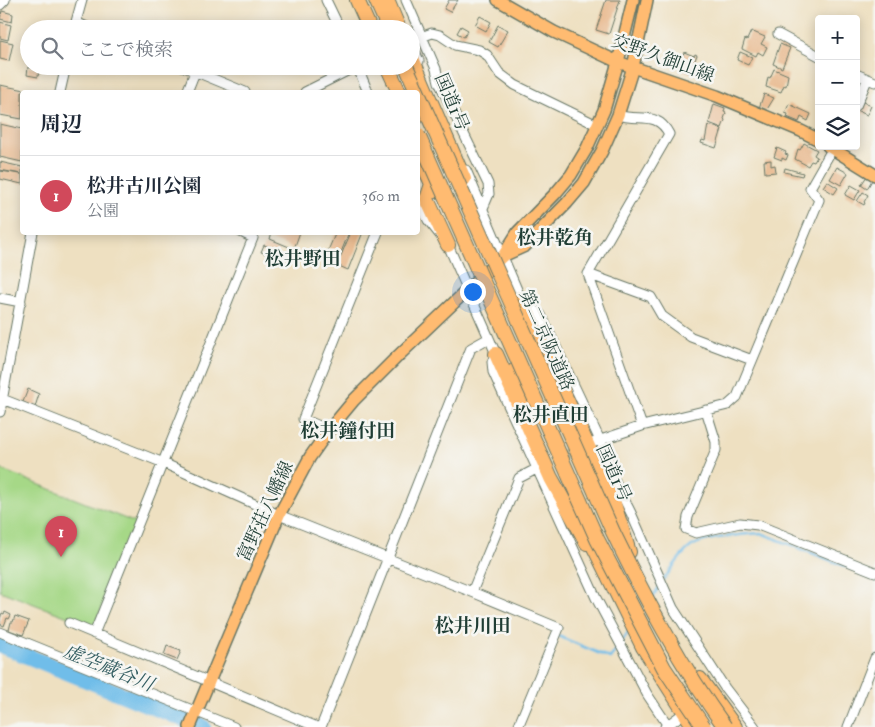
<!DOCTYPE html>
<html lang="ja">
<head>
<meta charset="utf-8">
<style>
	body { margin:0; font-family:"IM FELL Double Pica","Noto Serif JP",serif; background:#f2f2f3; color:#1f2937 }
	.controls { position:absolute; right:15px; top:15px; display:grid; overflow:hidden; border-radius:5px; box-shadow:0 2px 12px #0003 }
	.controls button { width:45px; height:45px; display:grid; place-items:center; padding:0; border:0; border-bottom:1px solid #e0e1e3; background:#fff; color:#1f2937; font:25px sans-serif }
	.you { position:absolute; left:472px; top:291px; width:18px; height:18px; margin:-12px; border:4px solid #fff; border-radius:50%; background:#1a73e8; box-shadow:0 0 0 8px #1a73e833 }
	.badge { display:grid; place-items:center; width:32px; height:32px; border-radius:50%; background:#d1495b; color:#fff; font-size:16px; font-weight:700 }
	.pin { position:absolute; translate:-50% -41px; filter:drop-shadow(0 1px 2px #0008) }
	.pin::after { content:''; position:absolute; top:26px; width:18px; height:15px; background:inherit; clip-path:polygon(0 0,100% 0,50% 100%) }
	.list { margin:0; padding:0; list-style:none }
	h2 { display:flex; justify-content:space-between; align-items:center; height:65px; margin:0; padding:0 20px; font-size:21px }
	h2 small { font-size:16px; font-weight:400; color:#747a83 }
	.list li { display:grid; grid-template-columns:32px 1fr auto; gap:15px; align-items:center; box-sizing:border-box; height:80px; padding:0 20px; border-top:1px solid #e0e1e3 }
	.list b { display:block; font-size:19px; white-space:nowrap }
	.list p { margin:0; font-size:16px; white-space:nowrap; color:#747a83 }
	.list em { font-size:16px; font-style:normal; color:#747a83 }
	.icon { flex:none; width:28px; height:28px; fill:none; stroke:currentColor; stroke-width:2; stroke-linecap:round; stroke-linejoin:round }
	.map { position:relative; flex:none; width:875px; height:727px; overflow:hidden }
	.search { position:absolute; background:#fff; box-shadow:0 2px 12px #0003; left:20px; top:20px; width:400px; height:55px; display:flex; align-items:center; gap:12px; box-sizing:border-box; padding:0 18px; border-radius:28px; color:#747a83; font-size:19px }
	.panel { position:absolute; background:#fff; box-shadow:0 2px 12px #0003; left:20px; top:90px; width:400px; height:145px; border-radius:5px }
	.map>svg:first-child { display:block }
</style>
</head>
<body>
<div class="map">
<svg width="875" height="727" viewBox="0 0 875 727">
	<rect width="100%" height="100%" fill="#f6f6f2"/>
	<filter id="ink" filterUnits="userSpaceOnUse"><feTurbulence type="fractalNoise" baseFrequency=".02" numOctaves="2"/><feDisplacementMap in="SourceGraphic" scale="10" xChannelSelector="R" yChannelSelector="G"/><feConvolveMatrix kernelMatrix="1 2 1 2 8 2 1 2 1" color-interpolation-filters="sRGB"/></filter>
	<filter id="wash" filterUnits="userSpaceOnUse"><feTurbulence type="fractalNoise" baseFrequency=".0096" numOctaves="4" result="noise"/><feDisplacementMap in="SourceGraphic" scale="20" xChannelSelector="R" yChannelSelector="G"/><feGaussianBlur stdDeviation="1.12" result="paint"/><feColorMatrix in="noise" values="0 0 0 0 0 0 0 0 0 0 0 0 0 0 0 0 0 1.4 0 .05"/><feComposite in="paint" operator="in"/></filter>
	<g filter="url(#wash)">
		<rect width="100%" height="100%" fill="#eee0c1"/>
		<path fill="#a6d887" stroke="#628a5e" d="M0 469 136 523 94 627 0 591Z"/>
		<g fill="none" stroke-linecap="round" stroke-linejoin="round">
			<path stroke="#6fbde9" stroke-width="2.5" d="M664 579C672 569 681 553 692 546 704 538 746 534 761 533L875 578
				M652 598 661 584
				M558 636 610 658 619 646
				M622 641 629 631"/>
			<path stroke="#6fbde9" stroke-width="16" d="M0 645 203 727"/>
		</g>
		<g id="blocks">
			<path fill="#e8b88c" d="M449 0H458L450 12 444 9Z
				M606 0H620L609 34 596 30Z
				M2 11 13 14 12 22 0 19Z
				M480 16 491 22 486 31 475 25Z
				M0 22 11 25 8 40 0 38Z
				M498 25 508 30 498 47 489 42Z
				M461 26 468 30 464 37 457 33Z
				M751 31 765 37 761 44 767 47 763 55 758 52 756 56 742 49 745 39 747 40Z
				M0 40 13 43 9 61 0 59Z
				M780 44 790 48 782 68 773 64Z
				M684 52 694 56 695 54 697 55 690 73 680 69 683 61 681 60Z
				M740 52 752 57 748 65 737 60Z
				M28 67 39 69 38 77 27 75Z
				M774 69 788 75 786 86 784 85 781 92 766 87 768 77 770 78Z
				M0 85 35 92H22V119L0 115Z
				M764 94 774 98 766 111 759 108Z
				M863 102 871 106 867 115 858 111Z
				M714 104 725 108 724 112 726 113 724 119 725 120 722 128 709 123Z
				M789 104 811 114 808 121 801 117 799 122 787 117 788 114 785 113Z
				M0 124 22 129V162L0 157Z
				M708 125 722 129 716 148 701 143 702 140 705 141Z
				M804 143 817 150 814 155 817 157 814 162 811 161 808 166 795 159 798 149 800 150Z
				M777 148 786 152 785 154 788 155 786 160 782 158V160L774 157Z
				M771 160V166L775 165 776 172 765 173 764 161Z
				M0 162 22 167V184L0 179V171L21 174 0 170Z
				M837 167 848 173 841 185 830 179Z
				M785 168 803 173 802 176 784 172Z
				M867 176 872 180 867 189 861 185Z
				M827 181 838 188 834 194 823 187Z
				M851 185 860 190 854 200 845 195Z
				M863 192 868 195 864 202 865 203 864 205 857 201Z
				M272 232H300L294 249 270 239Z
				M336 232H349L336 265 324 260Z
				M351 232H363L348 270 337 265Z
				M264 245 278 250 276 257 261 252Z
				M28 389 39 394 35 407 23 402Z
				M5 612 11 615 9 619 7 618 4 626 0 624V619L2 613 4 614Z
				M15 616 29 621 23 635 9 630 11 622H13Z
				M167 646 181 651 177 660 164 655Z
				M111 658 122 662 118 671 108 667Z"/>
		</g>
	</g>
	<g filter="url(#ink)">
		<use href="#blocks" fill-opacity="0" stroke="#677665" stroke-width="1"/>
		<g fill="none" stroke-linecap="round" stroke-linejoin="round">
			<path stroke="#c5bfa5" stroke-width="9" stroke-dasharray="9 4.5" stroke-linecap="butt" d="M542 466 581 448"/>
			<defs>
				<path id="minor" d="M326 0 340 29
					M406 0 436 69 439 82 488 184 489 194 483 208
					M0 5 5 0
					M76 22 91 29
					M74 29 82 0
					M778 34 819 56
					M416 39 432 33 440 35 455 45 479 50 487 55 499 73 515 85 597 125
					M411 42 419 61
					M182 66 245 92
					M357 66 368 92
					M856 74 875 82
					M60 92 66 66
					M187 92 195 72
					M305 92 357 66
					M856 106 867 80
					M618 115C638 122 657 110 669 134L588 274 642 426
					M466 170 521 299 541 315 605 451 607 465 631 513 673 608 725 688 755 727
					M418 199 428 220 448 245 496 354 492 362 493 372 596 598 647 694 669 727
					M588 274 651 297 662 316 691 337 752 360
					M0 298 21 302
					M0 398 161 462 279 515 472 592 519 478 542 466
					M706 410 716 442V450L688 517 686 529 696 533 740 523 758 525 875 572
					M0 412 33 232
					M329 430 303 419 378 232
					M595 442 642 426 728 405 737 397 819 200 810 188 834 146
					M472 592 559 628 518 727
					M69 623 317 727
					M0 632 234 727
					M94 634 253 238 241 232
					M321 727 471 348 489 338
					M665 727 680 716
					M848 727 875 658"/>
				<path id="major" d="M498 0 554 32 618 62 717 96 801 131 819 140
					M828 146 875 175
					M503 256 525 246 567 203 584 183 602 151 618 115 633 67 647 0
					M190 727 279 515 310 457 329 430 354 400 398 356 503 256 518 232 555 194 571 175 587 148 604 110 618 62 633 0"/>
				<path id="highway" d="M357 0 370 29
					M376 0 389 29
					M387 0 399 29
					M411 56 464 179
					M387 66 399 92
					M418 152 435 191
					M432 184 427 199 448 245
					M521 299 614 504 629 552
					M496 354 551 478 587 543
					M515 370 532 408
					M587 533 643 647 694 727
					M700 679 735 727"/>
			</defs>
			<use href="#minor" stroke="#677665" stroke-width="11"/>
			<use href="#major" stroke="#677665" stroke-width="14"/>
			<use href="#highway" stroke="#677665" stroke-width="16"/>
			<use href="#minor" stroke="#fff" stroke-width="9"/>
			<use href="#major" stroke="#ffbb71" stroke-width="11"/>
			<use href="#highway" stroke="#ffbb71" stroke-width="14"/>
			<defs>
				<path id="highway-bridge" d="M406 66 613 532C646 600 681 666 725 727
					M418 135 597 539 664 668 704 727"/>
			</defs>
			<use href="#highway-bridge" stroke="#677665" stroke-width="16" stroke-linecap="butt"/>
			<use href="#highway-bridge" stroke="#ffbb71" stroke-width="14"/>
		</g>
	</g>
	<g text-anchor="middle" stroke-width="5" stroke-linejoin="round" paint-order="stroke">
		<g font-size="18" fill="#1f3d34" stroke="#f6f6f2">
			<text transform="translate(663 58) rotate(20)" y="6">交野久御山線</text>
			<text transform="translate(452 102) rotate(67)" y="6">国道1号</text>
			<text transform="translate(547 340) rotate(66)" y="6">第二京阪道路</text>
			<text transform="translate(614 473) rotate(66)" y="6">国道1号</text>
			<text transform="translate(265 511) rotate(-65)" y="6">富野荘八幡線</text>
		</g>
		<g font-size="19" font-weight="bold" fill="#1f3d34" stroke="#f6f6f2">
			<text x="555" y="244">松井乾角</text>
			<text x="303" y="265">松井野田</text>
			<text x="551" y="421">松井直田</text>
			<text x="348" y="437">松井鐘付田</text>
			<text x="473" y="632">松井川田</text>
		</g>
		<g font-size="19" font-style="italic" fill="#335d61" stroke="#f6f6f2">
			<text transform="translate(109 667) rotate(22)" y="7">虚空蔵谷川</text>
		</g>
	</g>
</svg>
<div class="controls">
<button>+</button>
<button>−</button>
<button><svg class="icon" aria-label="layers" viewBox="0 0 24 24"><path d="M12 4l9 5-9 5-9-5zM3 14l9 5 9-5"/></svg></button>
</div>
<div class="you"></div>
<div class="pin badge" style="left:61px;top:557px">1</div>
<div class="search"><svg class="icon" aria-label="search" viewBox="0 0 24 24"><circle cx="10" cy="10" r="6"/><path d="M15 15l6 6"/></svg>ここで検索</div>
<section class="panel">
<h2>周辺<small></small></h2>
<ul class="list">
<li><span class="badge">1</span><div><b>松井古川公園</b><p>公園</p></div><em>360 m</em></li>
</ul>
</section>
</div>
</body>
</html>
